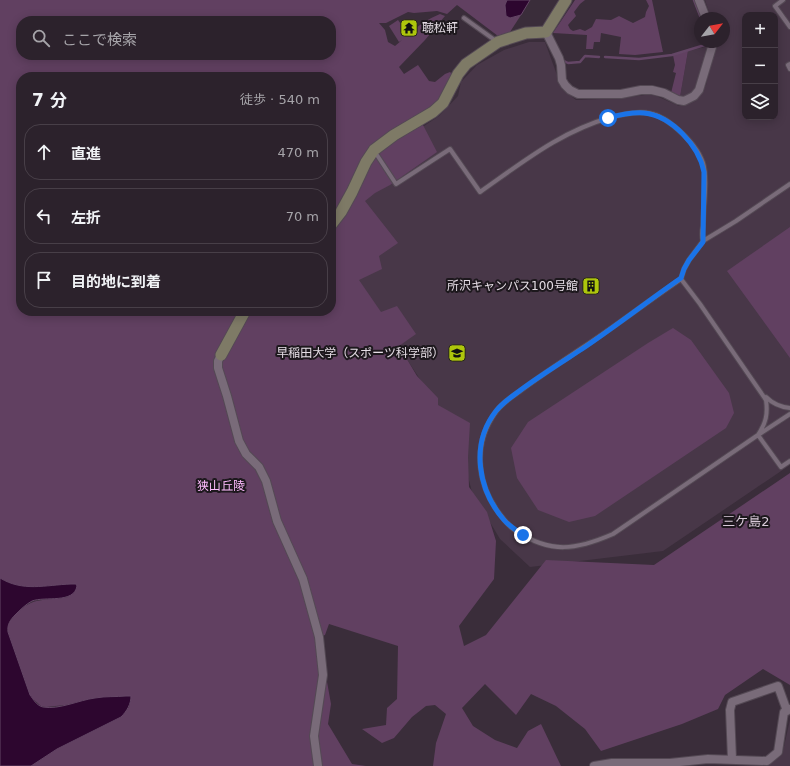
<!DOCTYPE html>
<html lang="ja">
<head>
<meta charset="utf-8">
<style>
	body { margin:0; font-family:"DejaVu Sans","Noto Sans JP",sans-serif; background:#342a34; color:#f1f3f6 }
	.controls { position:absolute; right:12px; top:12px; display:grid; overflow:hidden; border-radius:8px; box-shadow:0 2px 10px #0003 }
	.controls button { width:36px; height:36px; display:grid; place-items:center; padding:0; border:0; border-bottom:1px solid #483f48; background:#2c222c; color:#f1f3f6; font:20px sans-serif }
	.compass { position:absolute; left:694px; top:12px; width:36px; height:36px; border-radius:50%; background:#2c222c; box-shadow:0 2px 10px #0003; rotate:59deg }
	.stop { position:absolute; width:12px; height:12px; margin:-9px; border:3px solid #1a73e8; border-radius:50%; background:#fff }
	.stop.end { background:#1a73e8; border-color:#fff; box-shadow:0 1px 4px #0008 }
	.list { margin:0; padding:0; list-style:none }
	h2 { display:flex; justify-content:space-between; align-items:center; height:52px; margin:0; padding:0 16px; font-size:17px }
	h2 small { font-size:13px; font-weight:400; color:#a6a4a9 }
	.list li { display:grid; grid-template-columns:26px 1fr auto; gap:12px; align-items:center; box-sizing:border-box; height:56px; margin:0 8px 8px; padding:0 8px; border:1px solid #483f48; border-radius:16px }
	.list b { display:block; font-size:15px; white-space:nowrap }
	.list em { font-size:13px; font-style:normal; color:#a6a4a9 }
	.icon { flex:none; width:22px; height:22px; fill:none; stroke:currentColor; stroke-width:2; stroke-linecap:round; stroke-linejoin:round }
	.map { position:relative; flex:none; width:790px; height:766px; overflow:hidden }
	.search { position:absolute; background:#2c222c; box-shadow:0 2px 10px #0003; left:16px; top:16px; width:320px; height:44px; display:flex; align-items:center; gap:10px; box-sizing:border-box; padding:0 14px; border-radius:16px; color:#a6a4a9; font-size:15px }
	.panel { position:absolute; background:#2c222c; box-shadow:0 2px 10px #0003; left:16px; top:72px; width:320px; height:244px; border-radius:16px }
	.map>svg:first-child { display:block }
</style>
</head>
<body>
<div class="map">
<svg width="790" height="766" viewBox="0 0 790 766">
	<rect width="100%" height="100%" fill="#3a2d3a"/>
	<path fill="#483748" fill-rule="evenodd" d="M705 0H790V465L663 551 530 567 500 539 472 492 458 437 331 244 415 132 439 116 458 96 461 82 477 65 504 50 529 42H545L562 89 576 100 623 98 652 94 679 106 696 98 706 85 716 42H724V18H711ZM745 15H775V117H745Z
		M709 46 693 93 685 97H680L688 51Z
		M790 720V766H730L769 765 782 755Z"/>
	<path fill="#614061" fill-rule="evenodd" d="M0 0H507L505 5 506 16 510 18 521 15 510 32 498 36 457 5 447 14 437 11 414 13 408 12 386 23H379L385 30 388 42 395 46 402 40 399 42 389 26 398 20 409 35C418 25 428 19 440 14L445 16 425 40 399 67 404 74 418 65 429 81 435 82 445 74 450 72 453 75 423 125 437 152 390 185 375 193 365 201 398 243 379 256 382 269 359 280 381 312 397 306 416 334 399 346 417 376 438 398V405L470 423 468 457 469 487 487 512 496 541 494 579 459 626 464 646 486 635 546 560 654 565 790 473V685L763 669 725 695 718 709 682 724 601 751 585 729 556 706 531 694 516 715 485 684 462 708 473 726 495 740 517 748 528 731 541 724 561 766H433L436 743 446 714 435 705 426 706 412 717 394 738 382 743 362 729 386 725 387 708 397 699 398 646 329 624 325 635 319 637 331 704 328 724 352 764 366 766H31L57 749 121 717 129 707 131 698 126 696 94 698 65 705 46 707 41 706 33 699 30 695 8 632C7 625 10 620 15 615 34 595 44 602 68 597L71 584C47 585 21 592 0 578ZM21 21H331V55H21ZM21 77H331V311H21Z
		M575 0H585L580 4 574 12 576 16 568 25 570 29 573 31 580 29 585 31 592 27 596 19 611 20 619 16 633 23 645 17 646 12 649 6 646 0H652L663 52 635 55 619 54 621 37 601 33 600 42H594L593 49H586L587 35 553 33Z
		M688 51 680 97 671 93 676 73 673 72 675 65 673 55Z
		M790 227V358L727 271Z
		M673 328 691 340 729 393 734 413 726 428 595 516 569 522 538 510 517 478 511 448 528 422 648 343Z"/>
	<path fill="#2d062f" stroke="#644666" d="M507 0H530L521 15 510 18 506 16 505 5Z
		M0 578C23 592 45 585 71 584H76L77 586C74 604 45 596 32 601 26 604 20 610 15 615 10 620 7 625 8 632L30 695C33 699 37 706 43 707 59 710 79 700 95 698 106 696 116 697 126 696H131C131 704 127 711 121 717L57 749 31 766H0Z"/>
	<g fill="none" stroke-linecap="round" stroke-linejoin="round">
		<path stroke="#644666" stroke-width="2.5" d="M694 0 701 18
			M605 57 639 59 672 55 708 44V42
			M564 61 568 63 580 62 585 56 599 57"/>
		<defs>
			<path id="lane" d="M783 0 775 6 790 27
				M464 18 496 41
				M790 64 788 65 790 69
				M375 152 396 184 450 149 480 192C523 162 561 131 612 117 628 113 647 109 662 118 667 120 671 124 675 127 686 136 698 148 703 163 708 179 703 209 703 226 702 231 702 237 703 241
				M790 184 736 221 703 241 689 260 684 269 681 279C648 301 616 326 582 348 561 362 540 376 520 391 511 397 501 404 495 413 474 443 476 479 496 509 502 517 507 525 516 531 551 554 576 550 613 534L758 435 781 467 790 461
				M681 279 700 304 766 400C768 414 766 423 758 435L790 414
				M766 397C773 404 780 407 790 408"/>
			<path id="street" d="M699 0 706 18
				M546 32 559 58 561 65 562 80 565 85 570 90 578 94H621L641 90H652L664 93 678 100 684 101 694 96 699 90 712 47V42
				M221 355 218 361V368L227 396 239 441 246 454 259 467 266 481 277 521 303 579 319 637 323 675 314 736 318 766
				M732 759 730 710 732 702 778 686 787 711
				M594 766 612 763H670L708 759 767 761 778 752 784 712 790 709"/>
			<path id="secondary" d="M331 225 341 212 352 192 366 162 374 150 394 135 433 112 443 103 458 74 466 64 498 42 526 33 546 32 566 0
				M221 355 245 311"/>
		</defs>
		<use href="#lane" stroke="#544954" stroke-width="6"/>
		<use href="#street" stroke="#544954" stroke-width="10"/>
		<use href="#secondary" stroke="#544954" stroke-width="13"/>
		<use href="#lane" stroke="#796b79" stroke-width="4"/>
		<use href="#street" stroke="#796b79" stroke-width="8"/>
		<use href="#secondary" stroke="#7e7a66" stroke-width="11"/>
	</g>
	<g fill="none" stroke-linecap="round" stroke-linejoin="round">
		<path stroke="#1a73e8" stroke-width="5" d="M523 535C516 530 509 526 504 520 478 490 470 444 496 411 503 402 513 396 522 389 541 375 562 362 582 349 616 326 648 301 681 278L684 269 689 260 703 242 704 172C699 146 672 116 644 113 632 112 619 115 608 118"/>
	</g>
	<defs>
		<symbol id="temple-square" viewBox="-11 -11 22 22"><rect x="-9" y="-9" width="18" height="18" rx="4" fill="#aec60c" stroke="#1d181d"/><path d="M0-6L5-2H3V0L6.5 2.5H4V6H1.5V3h-3V6H-4V2.5H-6.5L-3 0V-2H-5Z" fill="#111"/></symbol>
		<symbol id="building-square" viewBox="-11 -11 22 22"><rect x="-9" y="-9" width="18" height="18" rx="4" fill="#aec60c" stroke="#1d181d"/><path d="M-4-6H4V6H1V3H-1V6H-4ZM-2.5-4.3h1.7v1.8h-1.7ZM.8-4.3h1.7v1.8H.8ZM-2.5-1h1.7V.8h-1.7ZM.8-1h1.7V.8H.8Z" fill="#111"/></symbol>
		<symbol id="university-square" viewBox="-11 -11 22 22"><rect x="-9" y="-9" width="18" height="18" rx="4" fill="#aec60c" stroke="#1d181d"/><path d="M0-5L7-2L0 1L-7-2ZM-4 1L0 2.5L4 1V4Q0 6-4 4Z" fill="#111"/></symbol>
	</defs>
	<g fill-rule="evenodd">
		<use href="#temple-square" x="399" y="18" width="20" height="20"/>
		<use href="#building-square" x="581" y="276" width="20" height="20"/>
		<use href="#university-square" x="447" y="343" width="20" height="20"/>
	</g>
	<g text-anchor="middle" stroke-width="4" stroke-linejoin="round" paint-order="stroke">
		<g font-size="12" fill="#e5dde5" stroke="#1d181d" text-anchor="end">
			<text x="422" y="32" text-anchor="start">聴松軒</text>
			<text x="578" y="290">所沢キャンパス100号館</text>
			<text x="444" y="357">早稲田大学（スポーツ科学部）</text>
		</g>
		<g font-size="12" fill="#ffbcff" stroke="#1d181d">
			<text x="221" y="490">狭山丘陵</text>
		</g>
		<g font-size="13" fill="#d9cad9" stroke="#1d181d">
			<text x="746" y="526">三ケ島2</text>
		</g>
	</g>
</svg>
<div class="controls">
<button>+</button>
<button>−</button>
<button><svg class="icon" aria-label="layers" viewBox="0 0 24 24"><path d="M12 4l9 5-9 5-9-5zM3 14l9 5 9-5"/></svg></button>
</div>
<svg class="compass" viewBox="-18 -18 36 36"><path d="M0-13l5 13h-10z" fill="#e53935"/><path d="M0 13l5-13h-10z" fill="#a6a4a9"/></svg>
<div class="stop" style="left:608px;top:118px"></div>
<div class="stop end" style="left:523px;top:535px"></div>
<div class="search"><svg class="icon" aria-label="search" viewBox="0 0 24 24"><circle cx="10" cy="10" r="6"/><path d="M15 15l6 6"/></svg>ここで検索</div>
<section class="panel">
<h2>7 分<small>徒歩 · 540 m</small></h2>
<ul class="list">
<li><svg class="icon" aria-label="ahead" viewBox="0 0 24 24"><path d="M12 20V5M6 11l6-6 6 6"/></svg><div><b>直進</b></div><em>470 m</em></li>
<li><svg class="icon" aria-label="left" viewBox="0 0 24 24"><path d="M17 20v-9H6M10 6l-5 5 5 5"/></svg><div><b>左折</b></div><em>70 m</em></li>
<li><svg class="icon" aria-label="arrive" viewBox="0 0 24 24"><path d="M6 21V4h12l-3 4 3 4H6"/></svg><div><b>目的地に到着</b></div></li>
</ul>
</section>
</div>
</body>
</html>
